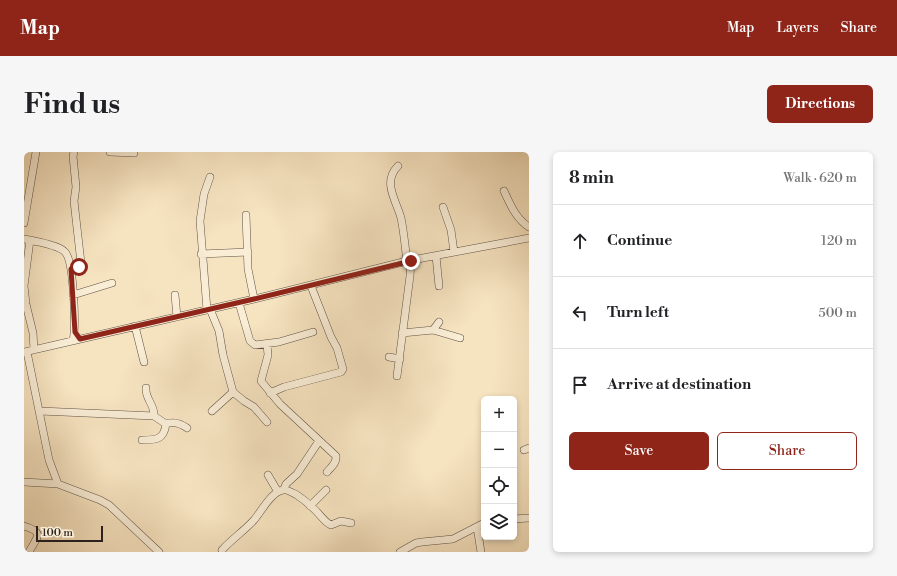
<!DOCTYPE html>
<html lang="en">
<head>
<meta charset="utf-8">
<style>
	body { margin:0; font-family:"Libre Bodoni",serif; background:#f6f6f6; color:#202124 }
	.controls { position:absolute; right:12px; bottom:12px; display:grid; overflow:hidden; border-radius:6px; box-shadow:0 2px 6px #0003 }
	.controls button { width:36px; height:36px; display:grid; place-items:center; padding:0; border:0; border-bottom:1px solid #e0e0e0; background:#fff; color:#202124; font:20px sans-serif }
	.scale { position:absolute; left:12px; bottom:10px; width:67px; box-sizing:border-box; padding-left:4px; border:2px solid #2d211c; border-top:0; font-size:11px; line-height:14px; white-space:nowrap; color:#2d211c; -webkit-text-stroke:3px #f9edd6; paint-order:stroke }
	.stop { position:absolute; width:12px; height:12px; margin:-9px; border:3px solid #8f2418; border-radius:50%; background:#fff }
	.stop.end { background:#8f2418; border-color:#fff; box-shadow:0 1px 4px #0008 }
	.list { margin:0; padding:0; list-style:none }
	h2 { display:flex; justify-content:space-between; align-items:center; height:52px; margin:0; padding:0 16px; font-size:17px }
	h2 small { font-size:13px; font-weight:400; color:#757577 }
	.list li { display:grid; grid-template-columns:26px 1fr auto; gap:12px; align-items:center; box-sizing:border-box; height:72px; padding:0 16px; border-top:1px solid #e0e0e0 }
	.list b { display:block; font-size:15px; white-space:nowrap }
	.list em { font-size:13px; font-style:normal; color:#757577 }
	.actions { display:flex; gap:8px; padding:12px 16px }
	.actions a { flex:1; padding:9px 0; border:1px solid #8f2418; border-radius:6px; text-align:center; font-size:14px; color:#8f2418 }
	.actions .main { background:#8f2418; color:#fff }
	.icon { flex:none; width:22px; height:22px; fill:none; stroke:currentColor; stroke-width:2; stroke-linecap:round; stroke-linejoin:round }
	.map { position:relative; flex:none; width:505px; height:400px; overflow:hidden; border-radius:6px }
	header { display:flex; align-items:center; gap:24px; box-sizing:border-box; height:56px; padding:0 20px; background:#8f2418; color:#fff }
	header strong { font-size:19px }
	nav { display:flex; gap:22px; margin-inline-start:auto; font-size:14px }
	.intro { display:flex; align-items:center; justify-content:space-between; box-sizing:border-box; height:96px; padding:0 24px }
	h1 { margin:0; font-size:28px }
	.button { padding:10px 18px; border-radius:6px; background:#8f2418; color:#fff; font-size:14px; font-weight:700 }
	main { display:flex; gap:24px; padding:0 24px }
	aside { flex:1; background:#fff; border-radius:6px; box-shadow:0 2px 6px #0003 }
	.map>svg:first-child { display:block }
</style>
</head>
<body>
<header>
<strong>Map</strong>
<nav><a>Map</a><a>Layers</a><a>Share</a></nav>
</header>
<div class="intro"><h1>Find us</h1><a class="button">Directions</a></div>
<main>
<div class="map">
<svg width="505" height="400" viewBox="0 0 505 400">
	<rect width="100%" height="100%" fill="#f6e3c0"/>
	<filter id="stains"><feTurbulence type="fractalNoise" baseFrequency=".005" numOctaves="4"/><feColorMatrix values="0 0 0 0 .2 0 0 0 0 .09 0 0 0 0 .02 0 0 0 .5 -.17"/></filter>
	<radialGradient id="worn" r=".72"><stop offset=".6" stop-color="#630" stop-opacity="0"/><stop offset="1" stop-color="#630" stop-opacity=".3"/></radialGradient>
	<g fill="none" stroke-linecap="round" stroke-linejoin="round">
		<defs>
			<path id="minor" d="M86 0 110 1
				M374 14C358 30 372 48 377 66 380 80 381 95 383 109
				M480 39C486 52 492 67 505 75
				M419 55 427 78 430 100
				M222 63 224 117 230 147
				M0 71 12 0
				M0 87C10 89 35 93 41 100 50 109 52 175 49 189
				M6 88 0 134 2 152 9 181 10 198
				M177 102 224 100
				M412 104 415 134
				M47 117 57 113V111L50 49 52 35 49 4 50 0
				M49 143 88 131
				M151 143 153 165
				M215 151 226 189 231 193 255 190 289 180
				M186 157 195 179 199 203 209 240 220 249 230 255 243 270
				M183 158 176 69 180 42 186 25
				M111 174 120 210
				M409 178 415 170
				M378 181 409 178 436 186
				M243 192 244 203 237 229 256 252 312 304C313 311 307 315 303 320
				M0 200 230 147 383 109 505 86
				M3 200 25 308 34 332 76 348 85 353 135 400
				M365 205 376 207
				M373 224 386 124 387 109
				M122 236C121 247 131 253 130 264
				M246 241 260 235 317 220 319 217 313 196 307 185 287 134
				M16 259 130 264 142 272
				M188 259 209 240
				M142 272C150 269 156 271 163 276
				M118 288C132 288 140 288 142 272
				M500 298 505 296
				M244 323 254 340
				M0 330 34 332
				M260 337 262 332 273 322 295 289
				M286 354 302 338
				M490 367 505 366
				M0 374C21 380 13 385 5 400
				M453 375 457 400
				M198 398C208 387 220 379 230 368 237 360 247 340 259 338 263 337 269 341 273 343 279 347 285 352 290 357 296 362 300 370 307 373L317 369 327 371
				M376 400 392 391 398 390 429 387 460 371"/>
		</defs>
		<use href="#minor" stroke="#5f5245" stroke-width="8"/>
		<use href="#minor" stroke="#f9edd6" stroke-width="7"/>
	</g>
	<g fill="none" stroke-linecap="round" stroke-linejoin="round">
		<path stroke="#8f2418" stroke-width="5" d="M55 115 47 117 51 180 56 187 230 147 387 109"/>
	</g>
	<rect width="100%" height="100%" filter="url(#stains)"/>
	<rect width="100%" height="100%" fill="url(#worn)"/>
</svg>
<div class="controls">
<button>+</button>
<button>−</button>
<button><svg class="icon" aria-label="locate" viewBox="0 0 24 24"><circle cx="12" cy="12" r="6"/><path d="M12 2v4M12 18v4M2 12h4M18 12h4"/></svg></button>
<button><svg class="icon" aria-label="layers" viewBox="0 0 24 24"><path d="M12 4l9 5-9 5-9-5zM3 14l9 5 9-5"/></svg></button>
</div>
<div class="scale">100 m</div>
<div class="stop" style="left:55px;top:115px"></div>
<div class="stop end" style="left:387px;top:109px"></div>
</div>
<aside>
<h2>8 min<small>Walk · 620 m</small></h2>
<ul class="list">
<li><svg class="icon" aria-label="ahead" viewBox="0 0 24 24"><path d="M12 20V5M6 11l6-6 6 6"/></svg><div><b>Continue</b></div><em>120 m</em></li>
<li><svg class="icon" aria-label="left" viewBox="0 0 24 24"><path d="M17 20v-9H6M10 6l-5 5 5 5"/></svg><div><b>Turn left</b></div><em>500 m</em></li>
<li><svg class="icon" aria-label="arrive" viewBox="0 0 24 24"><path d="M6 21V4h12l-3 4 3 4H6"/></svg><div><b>Arrive at destination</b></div></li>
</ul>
<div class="actions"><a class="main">Save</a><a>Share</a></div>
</aside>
</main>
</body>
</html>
